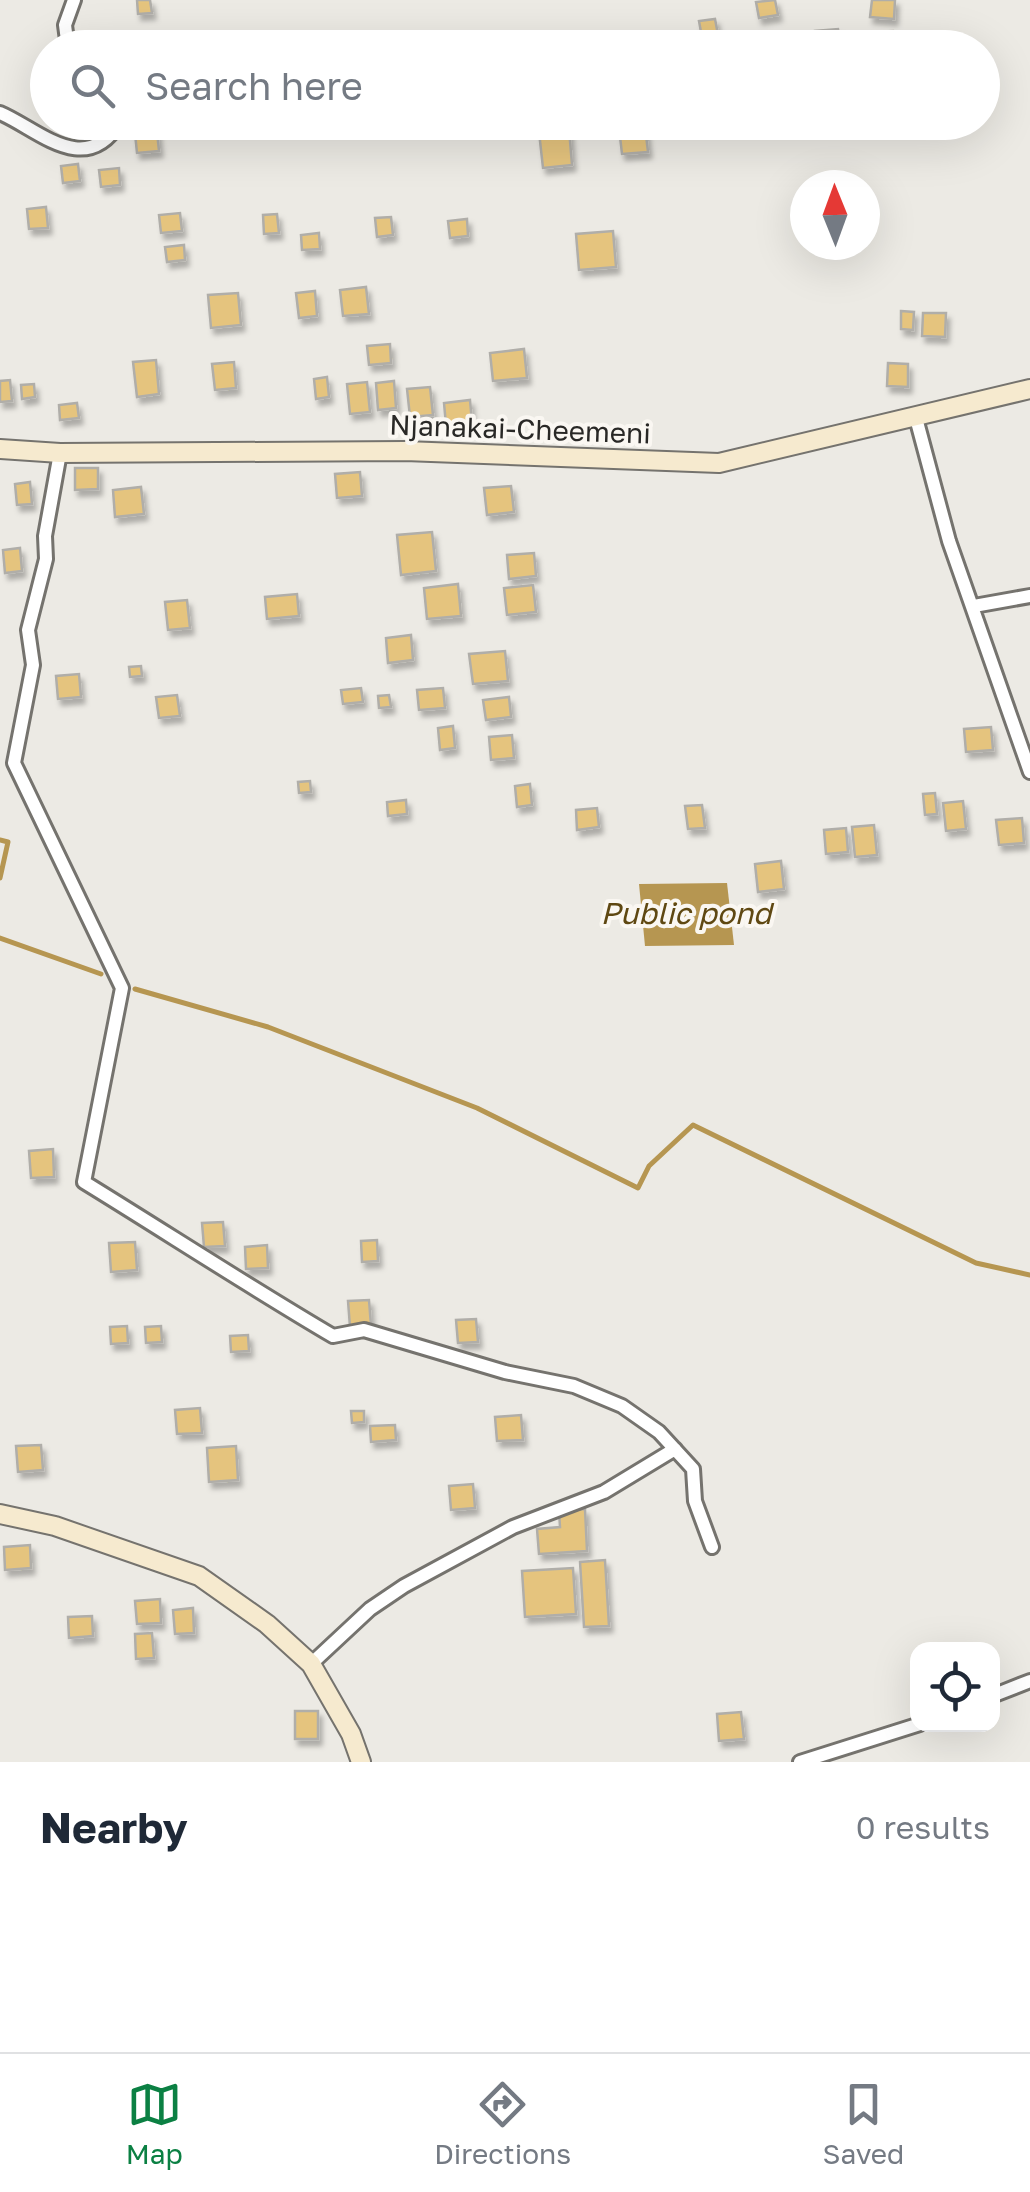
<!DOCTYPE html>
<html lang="en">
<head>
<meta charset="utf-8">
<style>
	body { margin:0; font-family:"Golos Text",sans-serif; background:#f6f6f7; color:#1f2937 }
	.controls { position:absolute; right:30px; bottom:30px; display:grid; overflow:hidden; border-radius:20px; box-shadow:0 10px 40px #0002 }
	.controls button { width:90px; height:90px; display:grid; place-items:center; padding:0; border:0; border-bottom:2px solid #e0e1e3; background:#fff; color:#1f2937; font:50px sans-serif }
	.compass { position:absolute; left:790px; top:170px; width:90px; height:90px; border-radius:50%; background:#fff; box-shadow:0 10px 40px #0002; rotate:359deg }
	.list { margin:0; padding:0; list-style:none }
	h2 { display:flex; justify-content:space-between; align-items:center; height:130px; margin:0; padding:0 40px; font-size:42px }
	h2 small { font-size:32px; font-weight:400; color:#747a83 }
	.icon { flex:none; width:55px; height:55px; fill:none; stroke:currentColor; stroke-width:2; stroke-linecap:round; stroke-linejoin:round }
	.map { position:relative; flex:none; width:1030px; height:1762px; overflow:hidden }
	.search { position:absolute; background:#fff; box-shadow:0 10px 40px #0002; left:30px; right:30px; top:30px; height:110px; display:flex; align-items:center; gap:25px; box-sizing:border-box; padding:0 35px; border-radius:55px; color:#747a83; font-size:38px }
	.sheet { height:290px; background:#fff }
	nav { display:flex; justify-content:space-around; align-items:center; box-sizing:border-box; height:140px; border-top:2px solid #e0e1e3; background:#fff; font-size:28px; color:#747a83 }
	nav a { display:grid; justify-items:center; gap:5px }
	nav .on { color:#0b8043 }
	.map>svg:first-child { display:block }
</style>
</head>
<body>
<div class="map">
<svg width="1030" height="1762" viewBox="0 0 1030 1762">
	<defs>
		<filter id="shadow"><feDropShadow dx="3.5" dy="6" stdDeviation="2.5" flood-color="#0004"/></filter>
	</defs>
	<rect width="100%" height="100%" fill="#eceae4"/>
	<path fill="#b69651" d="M727 883 734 945 645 946 639 884Z"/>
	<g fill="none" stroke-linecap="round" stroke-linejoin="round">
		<path stroke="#b69651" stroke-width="5" d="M0 840 8 842 0 878
			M0 938 101 974
			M135 989 268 1027 477 1108 638 1188 649 1166 693 1125 976 1263 1030 1275"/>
	</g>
	<path fill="#e5c47e" stroke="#b0aea9" stroke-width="2.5" filter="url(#shadow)" d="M137 0H150L152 13 138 14Z
		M775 0 778 15 759 18 756 2Z
		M872 0H895L894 19 870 17Z
		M715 19 719 40 703 43 699 21Z
		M838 29 841 48H817L815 31Z
		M893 31V48H868L867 32Z
		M156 122 159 151 137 153 134 124Z
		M645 126 648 152 622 154 619 128Z
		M569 129 572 165 543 168 539 132Z
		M78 164 80 181 63 183 61 166Z
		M119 168 120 185 101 187 99 170Z
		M46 207 48 228 29 229 27 209Z
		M180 213 182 231 161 233 159 215Z
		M277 214 279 233 264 234 263 215Z
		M391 217 393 235 377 237 375 218Z
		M467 219 468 236 450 238 448 221Z
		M613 231 616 267 579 270 576 234Z
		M319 233 320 249 302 250 301 235Z
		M184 245 185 260 167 262 165 247Z
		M366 287 369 314 343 316 340 290Z
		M315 291 317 316 299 318 296 293Z
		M238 293 241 325 211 328 208 295Z
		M901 311 914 312 913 330 901 329Z
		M923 313H946L945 337 922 336Z
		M390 344 391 363 369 365 367 346Z
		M524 349 527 378 493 381 490 353Z
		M156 360 159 394 137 397 133 362Z
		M234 362 236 388 215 390 212 364Z
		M888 363 908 364V387L887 386Z
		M327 377 329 397 316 399 314 379Z
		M10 380 12 401 0 402V381Z
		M394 381 396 408 378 410 376 383Z
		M367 382 370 412 350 414 347 384Z
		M34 384 35 397 22 399 21 385Z
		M430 387 433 415 410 417 407 389Z
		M470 400 472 423 446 425 444 403Z
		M77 403 79 418 60 420 59 405Z
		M75 468H98V489L75 490Z
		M360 472 362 496 337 498 335 474Z
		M30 482 32 504 17 505 15 484Z
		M511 486 514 512 487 515 484 488Z
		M141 487 144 514 115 517 113 490Z
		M432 532 436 571 401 575 397 535Z
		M20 548 22 571 5 573 3 550Z
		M534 553 536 576 509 579 507 555Z
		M458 584 461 616 427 619 424 588Z
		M533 585 536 612 507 615 504 588Z
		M297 594 299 616 267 619 265 597Z
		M187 600 190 628 168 630 165 602Z
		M411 635 413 660 388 663 386 638Z
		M505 651 508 681 473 684 469 654Z
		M141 666 142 676 130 677 129 667Z
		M79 674 81 697 58 699 56 676Z
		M361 688 363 702 343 704 341 690Z
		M443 688 445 708 419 710 417 690Z
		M177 695 180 716 159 718 156 697Z
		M389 695 391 707 379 708 378 696Z
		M509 697 511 717 486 720 483 700Z
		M453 726 455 748 440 750 438 728Z
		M991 727 993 750 966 752 964 729Z
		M512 735 514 758 491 760 489 737Z
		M310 781 311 792 299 793 298 782Z
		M530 784 532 805 517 807 515 786Z
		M935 793 937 814 925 815 923 794Z
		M406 800 407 814 388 816 387 802Z
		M963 801 966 829 946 831 943 803Z
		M702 805 705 828 688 829 685 806Z
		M597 808 599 827 577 830 576 810Z
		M1022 818 1024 843 999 845 996 820Z
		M874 825 877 855 855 857 852 827Z
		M846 828 848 852 826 854 824 830Z
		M781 861 784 889 758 892 755 864Z
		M53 1149 54 1177 31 1178 29 1151Z
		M223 1222 225 1246 204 1247 202 1223Z
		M377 1240 378 1261 362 1262 361 1241Z
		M135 1242 137 1270 111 1272 109 1243Z
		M267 1245 268 1268 246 1269 245 1247Z
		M369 1300 371 1326 350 1327 348 1301Z
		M476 1319 478 1342 458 1343 456 1320Z
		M127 1326 128 1343 111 1344 110 1327Z
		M161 1326 162 1342 146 1343 145 1327Z
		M248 1335 249 1351 231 1352 230 1336Z
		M200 1408 202 1433 177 1434 175 1410Z
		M351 1411H364V1422L352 1423Z
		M521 1415 523 1440 497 1441 495 1417Z
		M395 1425 396 1440 371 1442 370 1426Z
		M41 1445 43 1470 18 1472 16 1446Z
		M236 1446 238 1480 209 1482 207 1448Z
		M473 1484 475 1508 451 1510 449 1486Z
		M585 1509 587 1551 539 1554 537 1529 560 1527 559 1511Z
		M30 1545 31 1568 5 1570 4 1547Z
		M605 1560 609 1626 584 1627 580 1562Z
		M573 1568 576 1614 525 1617 522 1571Z
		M160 1599 161 1623 137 1624 135 1601Z
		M193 1608 194 1633 175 1634 173 1610Z
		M92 1616 93 1636 69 1638 68 1617Z
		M152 1633 154 1658 136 1659 135 1634Z
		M295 1711H318V1739H295Z
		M741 1712 744 1739 719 1741 717 1714Z"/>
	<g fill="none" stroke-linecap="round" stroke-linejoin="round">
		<defs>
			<path id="street" d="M68 48 65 25 74 0
				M0 113C38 129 85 179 120 122
				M916 418 949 541 1030 772
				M60 453 45 536 46 559 28 630 33 665 14 763 122 988 84 1182C167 1233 248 1286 333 1336L364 1330 505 1372 574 1386 622 1406 659 1432 693 1469 695 1501 712 1547
				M974 606 1030 596
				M311 1664 370 1609 404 1586 513 1527 604 1492 675 1449
				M992 1696 1030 1681
				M800 1762 920 1724"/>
			<path id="secondary" d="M0 449 60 453 405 451 719 463 1030 389
				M0 1514 55 1526 199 1576 267 1624 311 1664 351 1734 361 1762"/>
		</defs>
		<use href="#street" stroke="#75736e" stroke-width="18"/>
		<use href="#secondary" stroke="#75736e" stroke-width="22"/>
		<use href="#street" stroke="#fff" stroke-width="12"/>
		<use href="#secondary" stroke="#f6eacf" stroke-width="18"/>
	</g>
	<g text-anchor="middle" stroke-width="8" stroke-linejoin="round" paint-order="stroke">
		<g font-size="28" fill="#292826" stroke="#faf7f2">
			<text transform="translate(520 429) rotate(2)" y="10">Njanakai-Cheemeni</text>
		</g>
		<g font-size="30" font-style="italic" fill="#5f4812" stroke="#faf7f2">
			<text x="686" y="924">Public pond</text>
		</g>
	</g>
</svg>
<div class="controls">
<button><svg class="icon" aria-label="locate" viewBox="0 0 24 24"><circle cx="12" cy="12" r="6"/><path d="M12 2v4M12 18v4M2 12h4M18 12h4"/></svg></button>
</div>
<svg class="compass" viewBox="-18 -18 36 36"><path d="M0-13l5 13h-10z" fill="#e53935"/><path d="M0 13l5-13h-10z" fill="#747a83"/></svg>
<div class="search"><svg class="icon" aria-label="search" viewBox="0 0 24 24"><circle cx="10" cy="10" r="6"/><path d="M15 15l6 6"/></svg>Search here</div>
</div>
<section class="sheet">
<h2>Nearby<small>0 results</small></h2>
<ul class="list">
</ul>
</section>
<nav>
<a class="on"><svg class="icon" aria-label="map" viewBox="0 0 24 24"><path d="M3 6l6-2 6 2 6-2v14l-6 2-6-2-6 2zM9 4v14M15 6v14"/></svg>Map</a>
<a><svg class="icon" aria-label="directions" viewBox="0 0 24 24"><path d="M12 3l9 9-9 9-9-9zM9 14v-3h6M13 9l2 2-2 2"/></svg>Directions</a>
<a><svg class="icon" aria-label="saved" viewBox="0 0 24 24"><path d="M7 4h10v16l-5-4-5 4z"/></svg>Saved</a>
</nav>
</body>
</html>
